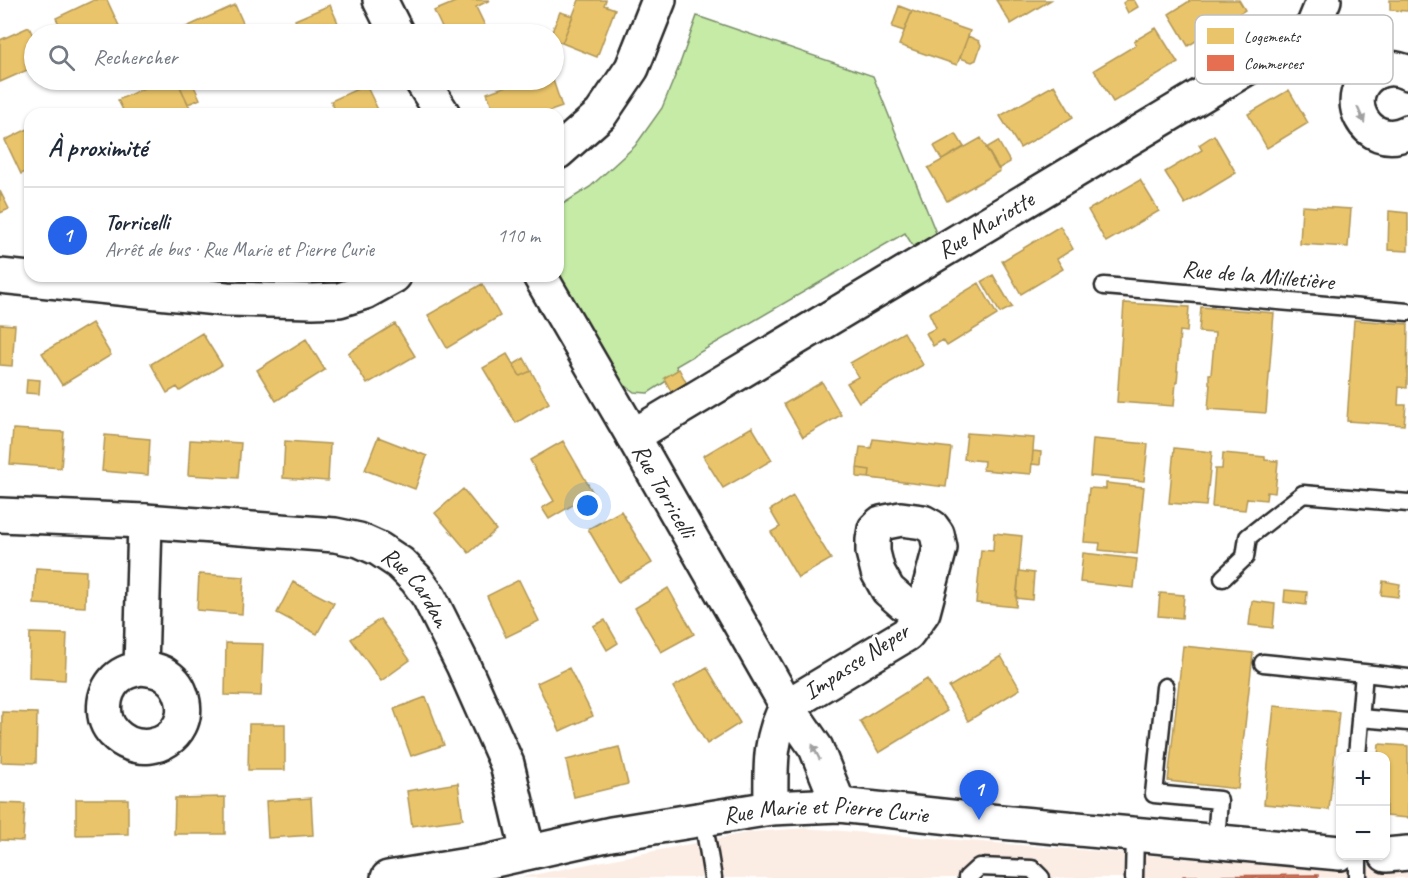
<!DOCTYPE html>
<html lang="fr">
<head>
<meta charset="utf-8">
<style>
	body { margin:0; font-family:Caveat,sans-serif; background:#f2f2f3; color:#1f2937 }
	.controls { position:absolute; right:18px; bottom:18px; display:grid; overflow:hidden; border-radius:12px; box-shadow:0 2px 4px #0004 }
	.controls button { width:54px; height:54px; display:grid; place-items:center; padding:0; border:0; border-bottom:2px solid #e0e1e3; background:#fff; color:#1f2937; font:30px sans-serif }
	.you { position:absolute; left:588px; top:506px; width:21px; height:21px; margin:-15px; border:4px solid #fff; border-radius:50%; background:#1a73e8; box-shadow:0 0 0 9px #1a73e833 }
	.badge { display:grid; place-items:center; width:39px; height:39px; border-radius:50%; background:#2563eb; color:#fff; font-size:20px; font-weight:700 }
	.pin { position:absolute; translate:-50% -50px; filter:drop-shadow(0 2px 3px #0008) }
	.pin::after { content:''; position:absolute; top:32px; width:21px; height:18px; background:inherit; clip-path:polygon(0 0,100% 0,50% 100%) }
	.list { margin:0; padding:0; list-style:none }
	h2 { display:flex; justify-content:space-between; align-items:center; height:78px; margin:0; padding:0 24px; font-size:26px }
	h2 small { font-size:20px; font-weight:400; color:#747a83 }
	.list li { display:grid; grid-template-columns:39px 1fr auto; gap:18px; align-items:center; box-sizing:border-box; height:96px; padding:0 24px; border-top:2px solid #e0e1e3 }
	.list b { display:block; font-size:22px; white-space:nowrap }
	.list p { margin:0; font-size:20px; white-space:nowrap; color:#747a83 }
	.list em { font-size:20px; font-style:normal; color:#747a83 }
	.icon { flex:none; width:33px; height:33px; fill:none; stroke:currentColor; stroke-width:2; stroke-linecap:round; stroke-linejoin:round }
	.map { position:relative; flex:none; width:1408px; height:878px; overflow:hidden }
	.search { position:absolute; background:#fff; box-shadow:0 2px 4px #0004; left:24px; top:24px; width:540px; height:66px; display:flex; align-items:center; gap:15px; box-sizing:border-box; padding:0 21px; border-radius:33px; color:#747a83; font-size:22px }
	.panel { position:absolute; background:#fff; box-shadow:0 2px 4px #0004; left:24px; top:108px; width:540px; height:174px; border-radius:18px }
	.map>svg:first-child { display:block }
</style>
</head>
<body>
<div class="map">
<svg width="1408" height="878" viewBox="0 0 1408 878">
	<rect width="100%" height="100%" fill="#fff"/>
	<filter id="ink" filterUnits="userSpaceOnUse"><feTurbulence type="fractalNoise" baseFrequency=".0167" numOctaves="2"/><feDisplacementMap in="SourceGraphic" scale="12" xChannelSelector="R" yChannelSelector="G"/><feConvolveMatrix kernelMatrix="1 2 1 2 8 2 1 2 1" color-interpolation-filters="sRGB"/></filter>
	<g filter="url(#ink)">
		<path fill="#fcede4" d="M805 828 1296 867 1408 865V878H517L751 832Z"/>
		<path fill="#c5eba6" stroke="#788b68" stroke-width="1.5" d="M697 16 873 76 938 238 916 251 905 233 676 366 679 373 648 393 634 392 622 383 609 364 558 276V207L590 187 635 146 662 108 678 69Z"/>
		<path fill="#e9c46a" stroke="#b09657" stroke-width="1.5" d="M94 0H107L121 30 111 34H49L46 29 59 24 56 18Z
			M460 0H490L476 7 489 34H445L434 11Z
			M579 0H606L604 5 615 9 597 57 562 43Z
			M996 0H1051L1011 24Z
			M1127 0H1134L1138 7 1128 13 1123 3Z
			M1191 0H1239L1245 10 1188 46 1169 14Z
			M1390 0H1408V11L1390 10Z
			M235 5 248 34H174L173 33Z
			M330 5 343 34H301L295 20Z
			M899 6 912 11 904 31 892 27Z
			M912 11 970 31 957 65 899 45Z
			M560 12 573 16 562 43 554 40V34H551Z
			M29 27 33 36 34 35V67L0 82V40Z
			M1156 28 1178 63 1113 102 1094 70 1136 45 1134 41Z
			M968 36 979 41 981 45 976 60 972 62 960 58Z
			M161 80H177L193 114H125L118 100Z
			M177 80H191L200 99 188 104Z
			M524 80H553L562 107 542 114H495L487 93Z
			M366 85 380 114H337L331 101Z
			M1054 85 1073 117 1020 148 1000 116Z
			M1289 90 1308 123 1267 148 1248 114Z
			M30 128V170L21 174 5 140Z
			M956 134 964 147 942 160 934 146Z
			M1214 135 1236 173 1185 204 1165 172 1202 150 1199 145Z
			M981 138 1000 171 947 201 928 168Z
			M998 141 1010 162 998 169 986 148Z
			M1140 180 1159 211 1106 242 1088 210Z
			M0 191 9 209 0 213Z
			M1302 206 1351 209 1348 247 1300 244Z
			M1389 211 1408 213V251L1388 250Z
			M1060 226 1073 249 1057 259 1063 269 1021 294 1002 261Z
			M993 275 1012 307 1000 313 982 281Z
			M979 283 997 315 947 346 943 340 933 346 926 333 936 328 929 313Z
			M482 284 500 316 447 348 428 315Z
			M1124 303 1189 307 1187 332 1180 331 1177 371H1178L1177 382H1176L1174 406 1117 402Z
			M1201 307 1274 313 1266 413 1208 409 1210 384H1209V374H1211L1215 333 1199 332Z
			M1354 320 1408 324 1407 388 1399 387 1398 405H1406L1404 425 1347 421Z
			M92 323 111 355 62 385 42 353Z
			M0 324 15 325 12 366 0 365Z
			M395 324 415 356 367 384 348 353Z
			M904 332 923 365 859 402 847 383 858 377 850 363Z
			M202 333 222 365 180 391 177 387 167 393 151 364Z
			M306 339 325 370 276 401 257 370Z
			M507 354 520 376 531 371 549 403 516 423 483 368Z
			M524 358 531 371 520 376 513 365Z
			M679 369 687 384 672 393 664 378Z
			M27 379 40 380 39 394 26 393Z
			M822 382 841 415 803 437 784 404Z
			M752 427 772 460 723 488 703 456Z
			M13 429 64 432 61 468 10 464Z
			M967 433 1034 438 1031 474 983 470 984 461 964 459Z
			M105 435 150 439 148 475 102 471Z
			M378 437 427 456 415 489 365 470Z
			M873 439 951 448 946 487 869 478 870 470 857 468 860 447 871 448Z
			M1093 439 1148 444 1144 481 1090 476Z
			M190 440 241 443 238 478 188 475Z
			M285 441 330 444 328 481 283 478Z
			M563 441 593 493 549 519 542 508 554 501 530 460Z
			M1174 448 1212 452 1206 506 1169 503Z
			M1033 451 1041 452 1040 465 1032 464Z
			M1223 453 1265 457V460L1278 461 1275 493 1267 492 1266 500 1247 498 1245 510 1212 507 1215 469H1222Z
			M857 468 870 470 869 478 857 477Z
			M1106 483 1144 487 1137 554 1099 550 1100 543 1084 542 1089 488 1106 489Z
			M463 489 496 530 469 553 435 513Z
			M793 496 831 559 798 578 771 532 780 527 770 510Z
			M621 511 652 563 619 582 588 529Z
			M994 533 1022 536 1016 607 976 603 981 550 993 551Z
			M1083 553 1137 559 1134 588 1080 582Z
			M36 568 86 571 85 607 34 604Z
			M1019 571 1034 573 1032 600 1016 598Z
			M199 574 244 577 242 614 197 610Z
			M519 580 539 621 506 637 487 596Z
			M1383 581 1400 584 1398 597 1381 595Z
			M293 582 334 603 317 634 277 613Z
			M668 588 694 634 661 652 635 608Z
			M1285 590 1307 592 1306 605 1284 602Z
			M1160 593 1184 595 1182 618 1158 616Z
			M1252 601 1275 604 1273 628 1249 625Z
			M380 619 410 660 381 681 351 639Z
			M605 620 618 643 607 650 593 626Z
			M30 633 67 634 65 680 29 678Z
			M226 643 263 644 261 696 225 695Z
			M1183 646 1253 653 1238 789 1168 781Z
			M1001 656 1020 689 968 721 949 687Z
			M569 668 593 716 560 731 537 683Z
			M707 668 740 723 707 744 673 687Z
			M927 679 947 711 879 753 860 721Z
			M426 697 444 745 411 756 394 709Z
			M1274 706 1339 712 1329 810 1264 804Z
			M2 712 37 713 36 763 1 762Z
			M249 724H285V770H248Z
			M1379 744 1408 746V818L1386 816V756H1378Z
			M619 747 628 784 574 797 566 760Z
			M458 783 463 819 412 826 407 791Z
			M225 797V834H174L175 798Z
			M311 798 313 835 268 838 266 801Z
			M76 799H128V834L76 835Z
			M0 803 25 804 23 841 0 840Z"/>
		<path fill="#e76f51" stroke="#af5b46" stroke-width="1.5" d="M1318 875V878H1183V876Z"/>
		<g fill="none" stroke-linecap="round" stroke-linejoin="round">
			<defs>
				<path id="service" d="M1104 286 1408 312
					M1223 578 1245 557 1248 537 1303 494 1408 503
					M1263 663 1364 673 1357 756
					M1364 673 1408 678
					M1165 687 1154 794 1219 800 1216 842
					M1360 718 1408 722
					M703 819 713 878
					M1358 856V878
					M967 878 979 867 1032 869 1041 878
					M1134 878 1135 834"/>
				<g id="minor">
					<path d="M380 0 397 34"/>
					<path d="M1312 29 1381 70"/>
					<path d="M1408 73C1398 68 1387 67 1376 72 1336 93 1366 153 1408 132"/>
					<path d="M421 80 443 114"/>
					<path d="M558 152 601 114 632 68 659 0"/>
					<path d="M0 276 227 299 313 301 339 300 365 292 394 276"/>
					<path id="s1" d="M540 276 633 436 787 706 907 634 923 612 940 548 937 534 932 527 923 522 901 519 881 523 875 529 873 540V552L878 572 888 590 903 603 923 612"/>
					<path id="s2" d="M633 436 1312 29 1324 0"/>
					<path id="s3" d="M0 515 145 521 335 535 359 540 379 549 400 563 416 579 429 597 463 665 507 764 528 852"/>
					<path d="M141 668C132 670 123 672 116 679 102 693 100 719 114 733 133 753 167 751 180 725 188 709 182 686 167 676 160 670 150 669 141 668L145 521"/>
					<path d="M771 808C771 771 768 739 787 706L816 748 839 805"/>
					<path d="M1386 855 1408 853"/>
					<path id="s4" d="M388 878 486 862 611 834 771 808 839 805 979 820 1340 853"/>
				</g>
			</defs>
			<use href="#service" stroke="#2b2b2b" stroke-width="21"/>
			<use href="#minor" stroke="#2b2b2b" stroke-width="38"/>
			<use href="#service" stroke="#fff" stroke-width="16"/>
			<use href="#minor" stroke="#fff" stroke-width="33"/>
		</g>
		<defs><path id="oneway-solid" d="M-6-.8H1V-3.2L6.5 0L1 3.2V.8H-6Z" transform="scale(1.5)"/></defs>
		<g fill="#a0a0a0">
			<use href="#oneway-solid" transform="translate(1361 115) rotate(66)"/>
			<use href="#oneway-solid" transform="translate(816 752) rotate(-116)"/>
		</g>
	</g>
	<g text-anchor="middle" stroke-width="6" stroke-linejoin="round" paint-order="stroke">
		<g font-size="24" fill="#2b2b2b" stroke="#fff">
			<text dy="8" stroke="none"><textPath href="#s2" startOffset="411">Rue Mariotte</textPath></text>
			<text transform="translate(1258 275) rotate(5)" y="8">Rue de la Milletière</text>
			<text dy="8" stroke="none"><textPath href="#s1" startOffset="248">Rue Torricelli</textPath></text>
			<text dy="8" stroke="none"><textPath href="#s3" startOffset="436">Rue Cardan</textPath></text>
			<text transform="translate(856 661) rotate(-33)" y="8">Impasse Neper</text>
			<text dy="8" stroke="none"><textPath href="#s4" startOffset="444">Rue Marie et Pierre Curie</textPath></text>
		</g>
	</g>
	<rect x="1195" y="15" width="198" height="69" rx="9" fill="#fff" stroke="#bfbfbf" stroke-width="1.5"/>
	<rect x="1207" y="28" width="27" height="16" fill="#e9c46a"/>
	<rect x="1207" y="55" width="27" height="16" fill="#e76f51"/>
	<g font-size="16" fill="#2b2b2b">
		<text x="1244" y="42">Logements</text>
		<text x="1244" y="69">Commerces</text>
	</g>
</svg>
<div class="controls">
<button>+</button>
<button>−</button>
</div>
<div class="you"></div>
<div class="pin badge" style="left:979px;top:820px">1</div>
<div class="search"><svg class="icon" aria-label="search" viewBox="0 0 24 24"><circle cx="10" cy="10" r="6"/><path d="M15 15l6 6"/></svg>Rechercher</div>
<section class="panel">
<h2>À proximité<small></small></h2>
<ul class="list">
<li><span class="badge">1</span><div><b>Torricelli</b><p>Arrêt de bus · Rue Marie et Pierre Curie</p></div><em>110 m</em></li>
</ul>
</section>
</div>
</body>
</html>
